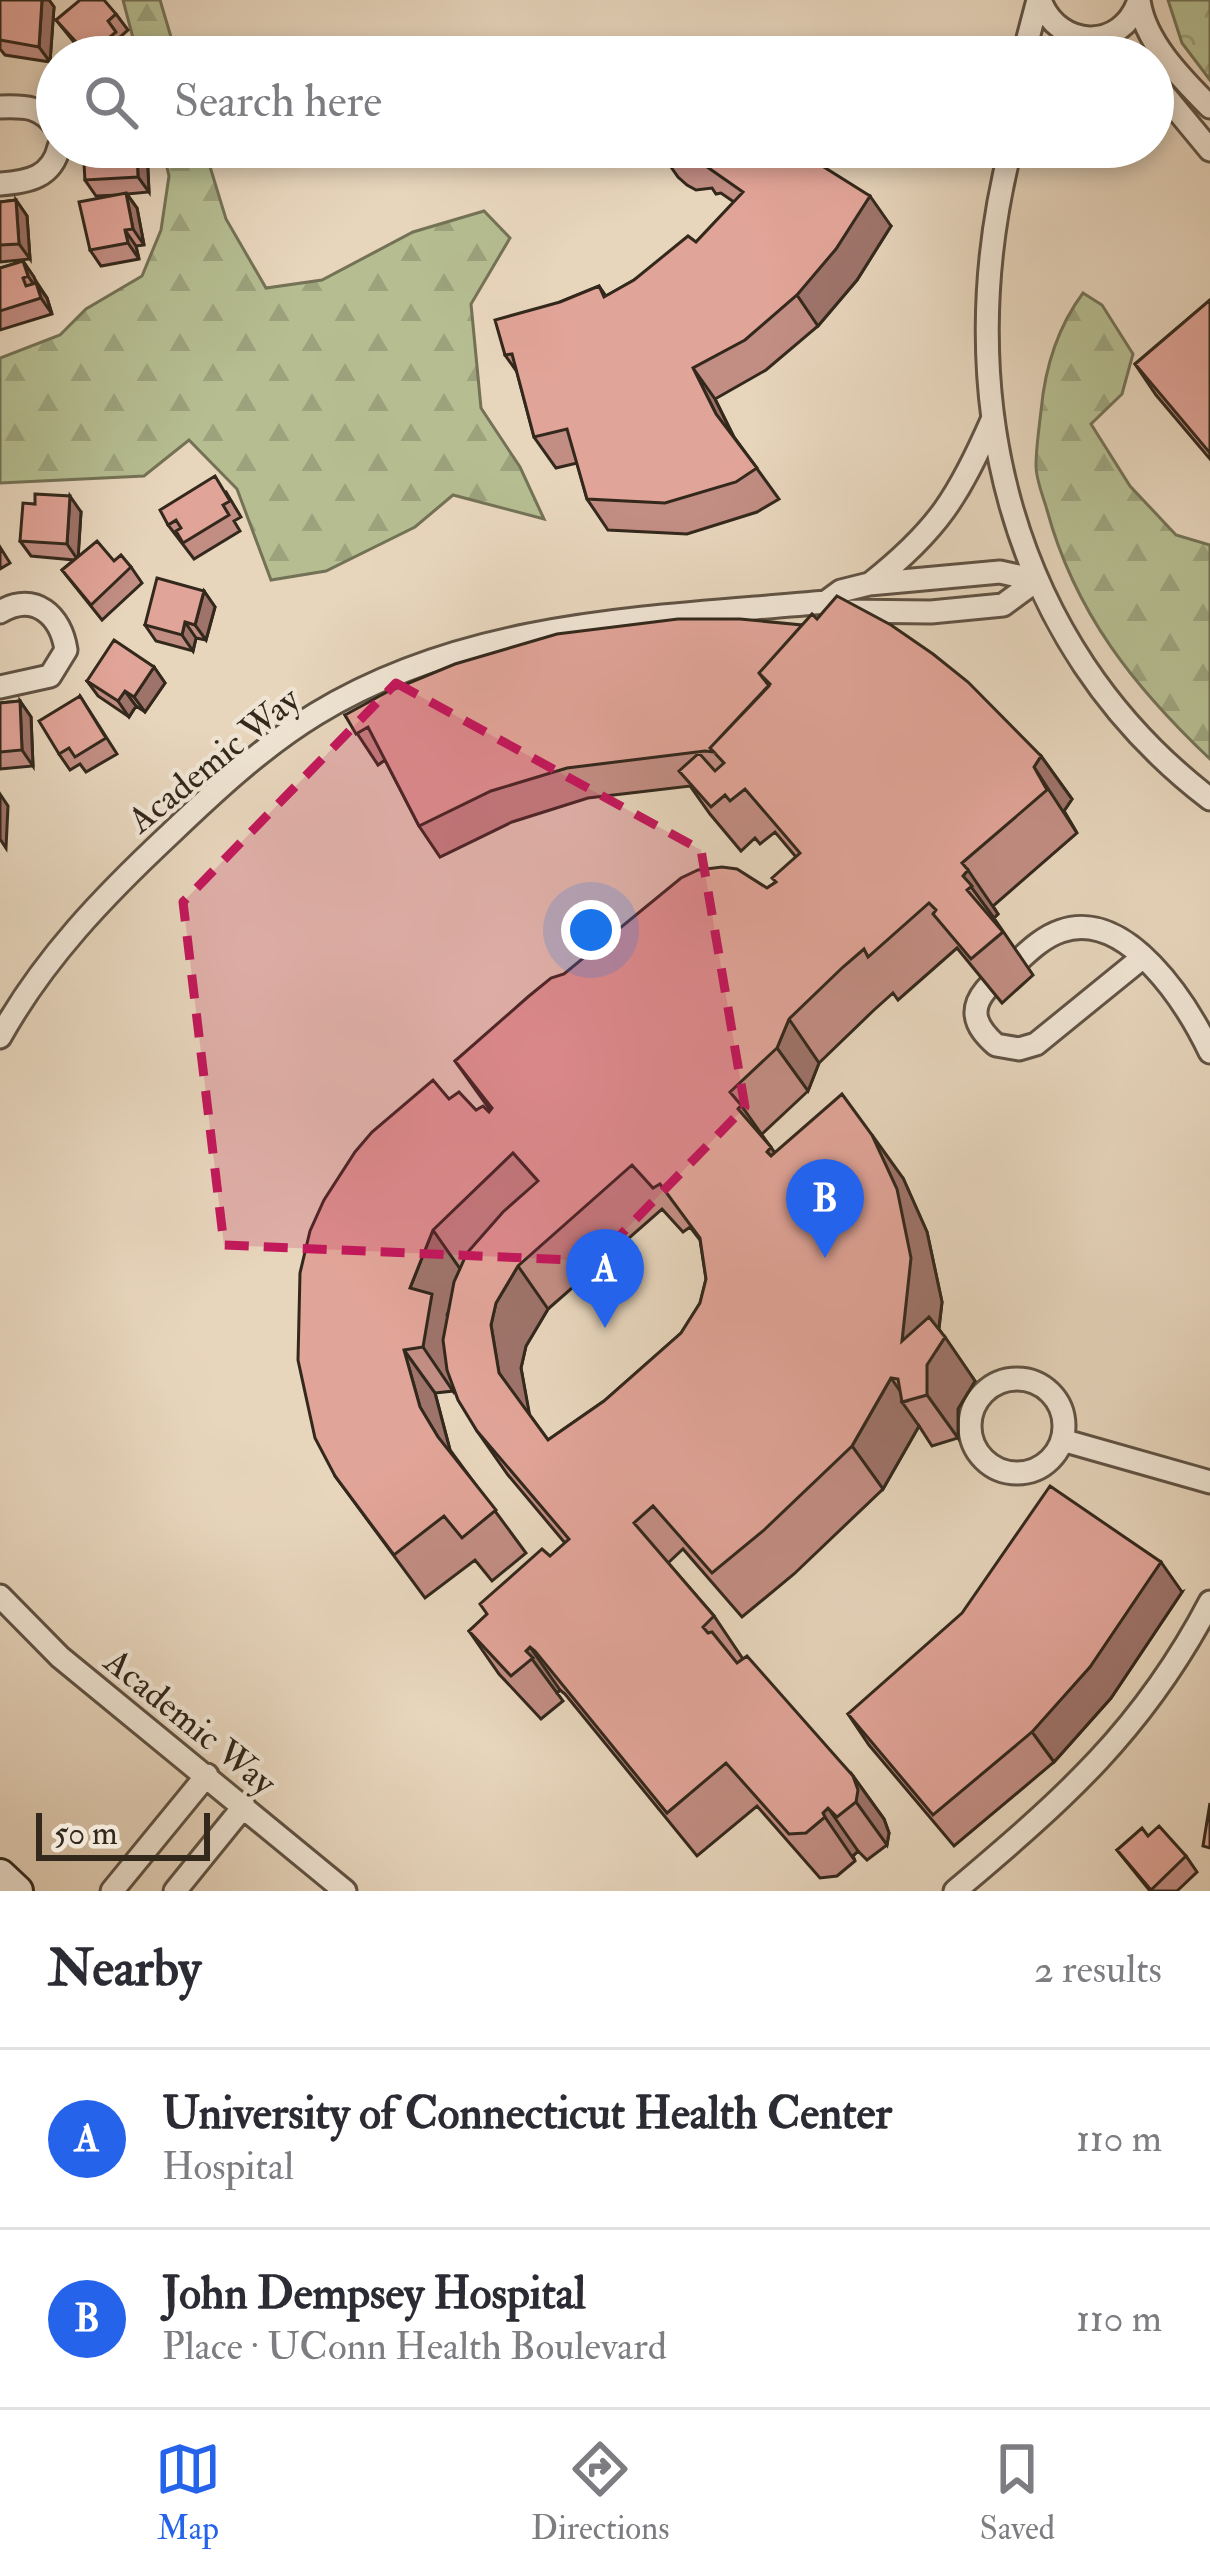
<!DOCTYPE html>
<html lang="en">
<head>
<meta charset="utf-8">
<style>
	body { margin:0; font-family:"IM FELL Double Pica",serif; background:#f7f7f7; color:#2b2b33 }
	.scale { position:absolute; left:36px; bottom:30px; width:174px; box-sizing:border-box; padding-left:12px; border:6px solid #33281c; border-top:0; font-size:33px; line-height:42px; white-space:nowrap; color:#33281c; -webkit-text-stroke:9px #efe4d3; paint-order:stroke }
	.you { position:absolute; left:591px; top:930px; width:42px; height:42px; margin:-30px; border:9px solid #fff; border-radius:50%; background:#1a73e8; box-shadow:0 0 0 18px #1a73e833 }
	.badge { display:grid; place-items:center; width:78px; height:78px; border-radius:50%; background:#2563eb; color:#fff; font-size:39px; font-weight:700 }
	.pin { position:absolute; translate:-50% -99px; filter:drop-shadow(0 3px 6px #0008) }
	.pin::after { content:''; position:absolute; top:63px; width:42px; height:36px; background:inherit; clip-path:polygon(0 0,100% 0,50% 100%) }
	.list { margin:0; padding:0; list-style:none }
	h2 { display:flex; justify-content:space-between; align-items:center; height:156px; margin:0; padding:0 48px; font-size:51px }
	h2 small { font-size:39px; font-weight:400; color:#7c7c81 }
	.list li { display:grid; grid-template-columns:78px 1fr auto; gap:36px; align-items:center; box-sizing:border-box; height:180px; padding:0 48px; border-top:3px solid #e1e1e2 }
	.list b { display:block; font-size:45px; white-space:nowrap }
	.list p { margin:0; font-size:39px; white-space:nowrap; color:#7c7c81 }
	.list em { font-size:39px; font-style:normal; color:#7c7c81 }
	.icon { flex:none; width:66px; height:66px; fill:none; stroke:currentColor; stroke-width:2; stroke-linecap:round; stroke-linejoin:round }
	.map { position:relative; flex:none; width:1210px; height:1891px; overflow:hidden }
	.search { position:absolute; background:#fff; box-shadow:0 6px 18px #0003; left:36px; right:36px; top:36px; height:132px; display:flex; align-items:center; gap:30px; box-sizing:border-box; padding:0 42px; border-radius:66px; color:#7c7c81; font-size:45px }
	.sheet { height:516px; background:#fff }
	nav { display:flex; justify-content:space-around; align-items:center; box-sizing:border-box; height:168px; border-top:3px solid #e1e1e2; background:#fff; font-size:33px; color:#7c7c81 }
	nav a { display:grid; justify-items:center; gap:6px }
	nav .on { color:#2563eb }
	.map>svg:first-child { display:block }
</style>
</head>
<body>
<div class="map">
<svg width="1210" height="1891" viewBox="0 0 1210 1891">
	<defs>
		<pattern id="forest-firs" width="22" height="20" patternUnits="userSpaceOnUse" patternTransform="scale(3)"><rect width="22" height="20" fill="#b5bd91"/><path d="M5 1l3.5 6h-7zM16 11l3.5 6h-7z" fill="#9ca27c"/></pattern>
		<pattern id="park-crowns" width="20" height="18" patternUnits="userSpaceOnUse" patternTransform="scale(3)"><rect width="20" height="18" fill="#b5bd91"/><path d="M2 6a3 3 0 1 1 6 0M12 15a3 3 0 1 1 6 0" fill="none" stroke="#9ca27c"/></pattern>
	</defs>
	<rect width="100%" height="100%" fill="#e7d5bc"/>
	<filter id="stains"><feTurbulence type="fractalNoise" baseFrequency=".00167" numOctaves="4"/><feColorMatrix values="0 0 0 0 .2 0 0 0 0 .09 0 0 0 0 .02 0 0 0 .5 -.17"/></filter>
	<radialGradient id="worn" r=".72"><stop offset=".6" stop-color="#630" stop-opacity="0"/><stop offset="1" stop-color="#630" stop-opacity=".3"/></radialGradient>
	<path fill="url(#forest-firs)" stroke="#747256" stroke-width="3" d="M123 0H160L177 57H138Z
		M162 147H204L226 219 266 288 322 280 413 232 484 211 510 238 471 304 481 408 520 467 544 519 453 495 415 527 326 571 271 580 237 489 189 440 144 476 0 483V358L60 335 86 309 142 276 161 230 169 176Z
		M1083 293 1102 305 1133 354 1122 394 1091 424 1130 486 1176 535 1210 545V759C1134 687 1075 613 1047 510 1043 496 1036 480 1036 466 1036 448 1039 429 1041 411 1045 367 1057 328 1083 293Z"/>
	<path fill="url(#park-crowns)" stroke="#747256" stroke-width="3" d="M1168 0H1210V80L1182 43Z"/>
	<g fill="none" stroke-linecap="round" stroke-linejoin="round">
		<defs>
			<path id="street" d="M1040 0C1058 49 1122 52 1139 0
				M1139 0C1144 41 1182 79 1210 107
				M1098 38 1128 57
				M1023 57 1038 0
				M1153 81 1210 150
				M0 107C26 106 40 106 57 128
				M1011 147C949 388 1006 643 1210 799
				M0 184C29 182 52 177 59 147
				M871 583C938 530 959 496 993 418
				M843 611 931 612 1003 605 1037 580
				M0 612C35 591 61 616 66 650L50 676 0 687
				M1143 957 1036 1044 1019 1049 996 1045C987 1037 977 1027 976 1014 975 995 994 981 1008 970 1024 956 1040 938 1061 931 1127 908 1187 1004 1210 1052
				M0 1037C44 958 104 896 169 835 214 792 262 747 316 714 470 620 652 618 826 602L841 591 869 584 1000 572 1037 580
				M970 1426a47 47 0 1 1 94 0a47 47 0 1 1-94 0Z
				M1062 1440 1210 1482
				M0 1596 60 1657 345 1891
				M112 1891 207 1775
				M175 1891 244 1806
				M955 1891C1064 1799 1143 1730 1210 1602"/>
			<path id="secondary" d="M0 1875 17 1891"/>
		</defs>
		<use href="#street" stroke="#605344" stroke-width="27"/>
		<use href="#secondary" stroke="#33281c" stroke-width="36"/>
		<use href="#street" stroke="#efe4d3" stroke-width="21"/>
		<use href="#secondary" stroke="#efe4d3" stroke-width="30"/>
	</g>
	<path fill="#c28d83" stroke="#33281c" stroke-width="3" fill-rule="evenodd" d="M0 0H49L54 7 50 62 5 55 0 49Z
		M116 14 128 30 120 37 127 48 116 57H86L56 20Z
		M657 147H780L891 226 857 280 818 326 766 370 715 399 734 437 779 499 757 512 687 534 608 530 587 499 577 463 556 468 534 437 517 372 505 355 560 302 599 286 606 296 634 280 696 242 734 202 721 193 716 194 712 188 696 190 687 185 678 177Z
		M147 151 149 192 127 194 137 208 144 245 136 246 139 259 101 266 90 250 116 195 96 196 85 180 87 164 80 155Z
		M16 200 27 216 30 259 0 262V202Z
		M23 261 47 298 52 314 0 330V268Z
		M1210 300V459L1156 395 1135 364Z
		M226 492 241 517 234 521 240 531 194 559 168 525Z
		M35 504 81 512 78 556 114 561 131 567 142 583 102 620 62 570 74 560 31 556 20 541Z
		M0 547 10 563 0 569Z
		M204 591 215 607 206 640 196 638 193 651 156 641 145 625Z
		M817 619 1041 756 1072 799 1064 811 1077 833 993 906 998 914 994 918 1033 975 1002 1003 957 948 898 1000 893 993 874 1010 819 1063 808 1091 761 1135 775 1153 903 1178 927 1232 942 1302 939 1329 975 1381 958 1409V1438L932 1446 919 1426 883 1489 794 1574 742 1617 683 1549 668 1563 714 1616 743 1659 853 1776 884 1819 889 1833 887 1845 867 1860 858 1851 853 1856 855 1861 837 1876 820 1878 757 1806 697 1856 565 1694 560 1690 557 1693 563 1701 541 1719 499 1674 469 1631 565 1543 508 1475 477 1431 454 1388 453 1391 435 1393 450 1450 526 1553 492 1581 475 1560 425 1598 335 1476 449 1099 476 1110H490L455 1061 564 974 767 888 776 882 796 857 775 832 760 844 755 838 741 851 710 814 690 786 588 798 512 822 440 857 419 826 385 760 378 765 345 715 802 625ZM662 1209 683 1232 690 1227 700 1240 706 1279 700 1303 681 1333 604 1401 548 1440 529 1414 521 1368 526 1346 548 1309Z
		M154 667 165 683 145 712 136 706 129 717 98 696 87 681Z
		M80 696 117 754 86 772 80 764 70 770 59 754Z
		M20 701 31 717 33 766 0 769V703Z
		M1182 1592 1111 1698 1054 1762 954 1846 869 1745 848 1714Z
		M1148 1836 1186 1856 1197 1872 1177 1891H1150L1117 1850Z"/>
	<path fill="#9e736a" stroke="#33281c" stroke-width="3" d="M42 0H49L54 7 50 62 39 47Z
		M137 147H145L147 151 149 192 138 177Z
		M126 193 137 208 144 245 133 229Z
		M870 196 891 226 857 280 818 326 797 295Z
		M16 200 27 216 30 259 19 244Z
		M125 230 136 246 139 259 128 243Z
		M23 261 34 277 39 292 28 276Z
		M36 283 47 298 52 314 41 298Z
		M693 368 715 399 737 444 716 414Z
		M70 496 81 512 78 560 67 544Z
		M204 591 215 607 206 640 195 625Z
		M185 622 196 638 193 651 182 635Z
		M154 667 165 683 145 712 134 697Z
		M125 691 136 706 129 717 118 701Z
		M20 701 31 717 33 766 22 750Z
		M1041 756 1072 799 1064 811 1077 833 1034 767Z
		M0 794 8 806 6 848 0 839Z
		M968 870 998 914 994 918 963 876Z
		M789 1019 819 1063 808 1091 777 1048Z
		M741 1105 801 1190 797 1195 738 1109Z
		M872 1135 903 1178 927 1232 942 1302 936 1351 945 1337 975 1381 958 1409V1438L927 1395 902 1341Z
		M433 1230 463 1273 447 1315 462 1337 453 1391 423 1347 410 1288Z
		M518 1266 548 1309 526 1346 521 1368 530 1417 499 1373 491 1325 496 1303Z
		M404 1350 435 1393 450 1450 468 1481 438 1437 420 1407Z
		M891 1378 907 1401 902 1402 919 1426 883 1489 852 1446Z
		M1161 1562 1182 1592 1111 1698 1054 1762 1032 1732Z
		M530 1647 560 1690 557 1693 526 1651Z
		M853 1776 884 1819 889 1833 887 1845 856 1802Z
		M828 1808 858 1851 853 1856 855 1861 825 1817 823 1813Z"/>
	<path fill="#e1a498" stroke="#33281c" stroke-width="3" fill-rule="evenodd" d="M0 0H42L39 47 0 40Z
		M80 0H104L116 14 108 21 116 32 88 55 56 20Z
		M724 45 742 52 745 57H692L703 50Z
		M80 147H137L138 177 85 180 84 164H92L91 155H80Z
		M658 147H780L783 149 784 147H792L870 196 836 249 797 295 745 340 693 368 716 414 757 468 736 482 665 503 587 499 567 429 534 437 512 354 505 355 495 320 560 302 599 286 604 297 634 280 688 236 696 242 743 192 700 162 695 164 693 157 675 159 666 155Z
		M126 193 133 229 125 230 128 243 90 250 79 202Z
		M16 200 19 244 0 245V202Z
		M23 261 28 276 23 278 26 286 36 283 41 298 0 311V268Z
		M1210 300V453L1135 364Z
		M215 476 230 501 223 505 229 515 183 543 176 531 181 528 176 520 168 525 160 510Z
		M35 494 70 496 67 544 20 541 23 503 35 504Z
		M97 541 114 561 121 555 131 567 91 605 62 570Z
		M157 578 204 591 195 625 185 622 182 635 145 625Z
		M837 596 891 625 933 654 968 682 1041 756 1034 767 1047 790 962 863 968 870 963 876 972 886 967 890 1003 932 971 959 933 914 936 910 929 903 868 957 864 949 843 967 789 1019 777 1048 730 1092 741 1105 738 1109 771 1147 767 1152 771 1156 842 1094 872 1135 897 1189 911 1258 902 1341 929 1317 945 1337 927 1365V1395L902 1402 898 1379 891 1378 852 1446 763 1531 712 1573 653 1506 634 1523 714 1616 703 1627 708 1633 712 1632 737 1663 747 1656 853 1776 858 1790 856 1802 837 1817 828 1808 823 1813 825 1817 806 1833 789 1834 726 1763 667 1813 535 1651 530 1647 526 1651 533 1658 511 1676 469 1631 487 1614 480 1604 542 1549 550 1556 569 1539 477 1431 458 1400 447 1370 443 1340 454 1282 467 1253 503 1212 538 1181 513 1153 433 1230 410 1288 432 1294 423 1347 404 1350 420 1407 438 1437 496 1510 462 1538 444 1516 394 1555 335 1476 315 1438 298 1360 300 1273 310 1231 324 1200 355 1152 372 1132 433 1080 449 1099 459 1092 476 1110 483 1106 489 1112 492 1108 455 1061 529 996 551 978 564 974 681 878 698 870 722 867 737 869 767 888 776 882 772 878 800 853 745 789 730 801 725 795 711 807 679 771 699 753 715 771 724 763 710 748 770 684 759 673 812 614 817 619ZM632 1165 653 1188 660 1184 700 1238 706 1279 700 1303 681 1333 604 1401 548 1440 499 1373 491 1325 496 1303 518 1266Z
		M678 619H740L802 625 759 673 769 686 710 748 714 752 705 751 567 768 491 791 419 826 368 727 356 734 345 715 387 692 455 664 557 634Z
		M114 640 154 667 134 697 125 691 118 701 87 681Z
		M80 696 106 738 75 757 69 748 59 754 39 721Z
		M20 701 22 750 0 752V703Z
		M1050 1486 1161 1562 1090 1667 1032 1732 933 1815 848 1714 962 1613Z
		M1210 1803V1848L1203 1846Z
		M1159 1826 1186 1856 1151 1890 1117 1850 1142 1828 1148 1836Z"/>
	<path fill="#c2185b" fill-opacity="0.2" stroke="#c2185b" stroke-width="9" stroke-dasharray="24 15" stroke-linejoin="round" d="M396 683 701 850 745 1107 595 1261 224 1245 183 902Z"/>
	<g text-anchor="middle" stroke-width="9" stroke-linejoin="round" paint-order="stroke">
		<g font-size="36" fill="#33281c" stroke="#efe4d3">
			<text transform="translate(213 759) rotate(-39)" y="13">Academic Way</text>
			<text transform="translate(191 1721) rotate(39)" y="13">Academic Way</text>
		</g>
	</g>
	<rect width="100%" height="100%" filter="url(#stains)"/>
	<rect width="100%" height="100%" fill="url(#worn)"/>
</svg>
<div class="scale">50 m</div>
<div class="you"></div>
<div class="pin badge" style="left:605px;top:1328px">A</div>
<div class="pin badge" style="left:825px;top:1258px">B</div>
<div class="search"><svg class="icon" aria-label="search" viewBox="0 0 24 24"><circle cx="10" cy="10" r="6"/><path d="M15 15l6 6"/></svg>Search here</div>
</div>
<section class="sheet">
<h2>Nearby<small>2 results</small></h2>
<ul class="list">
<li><span class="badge">A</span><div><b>University of Connecticut Health Center</b><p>Hospital</p></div><em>110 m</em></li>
<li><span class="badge">B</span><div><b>John Dempsey Hospital</b><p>Place · UConn Health Boulevard</p></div><em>110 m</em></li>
</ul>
</section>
<nav>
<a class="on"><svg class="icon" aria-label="map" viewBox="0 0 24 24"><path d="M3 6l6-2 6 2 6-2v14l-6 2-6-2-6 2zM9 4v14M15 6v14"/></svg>Map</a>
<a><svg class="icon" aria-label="directions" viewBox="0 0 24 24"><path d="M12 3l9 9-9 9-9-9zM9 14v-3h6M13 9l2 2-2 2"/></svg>Directions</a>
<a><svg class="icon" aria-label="saved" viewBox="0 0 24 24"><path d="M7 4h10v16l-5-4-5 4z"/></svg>Saved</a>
</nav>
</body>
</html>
